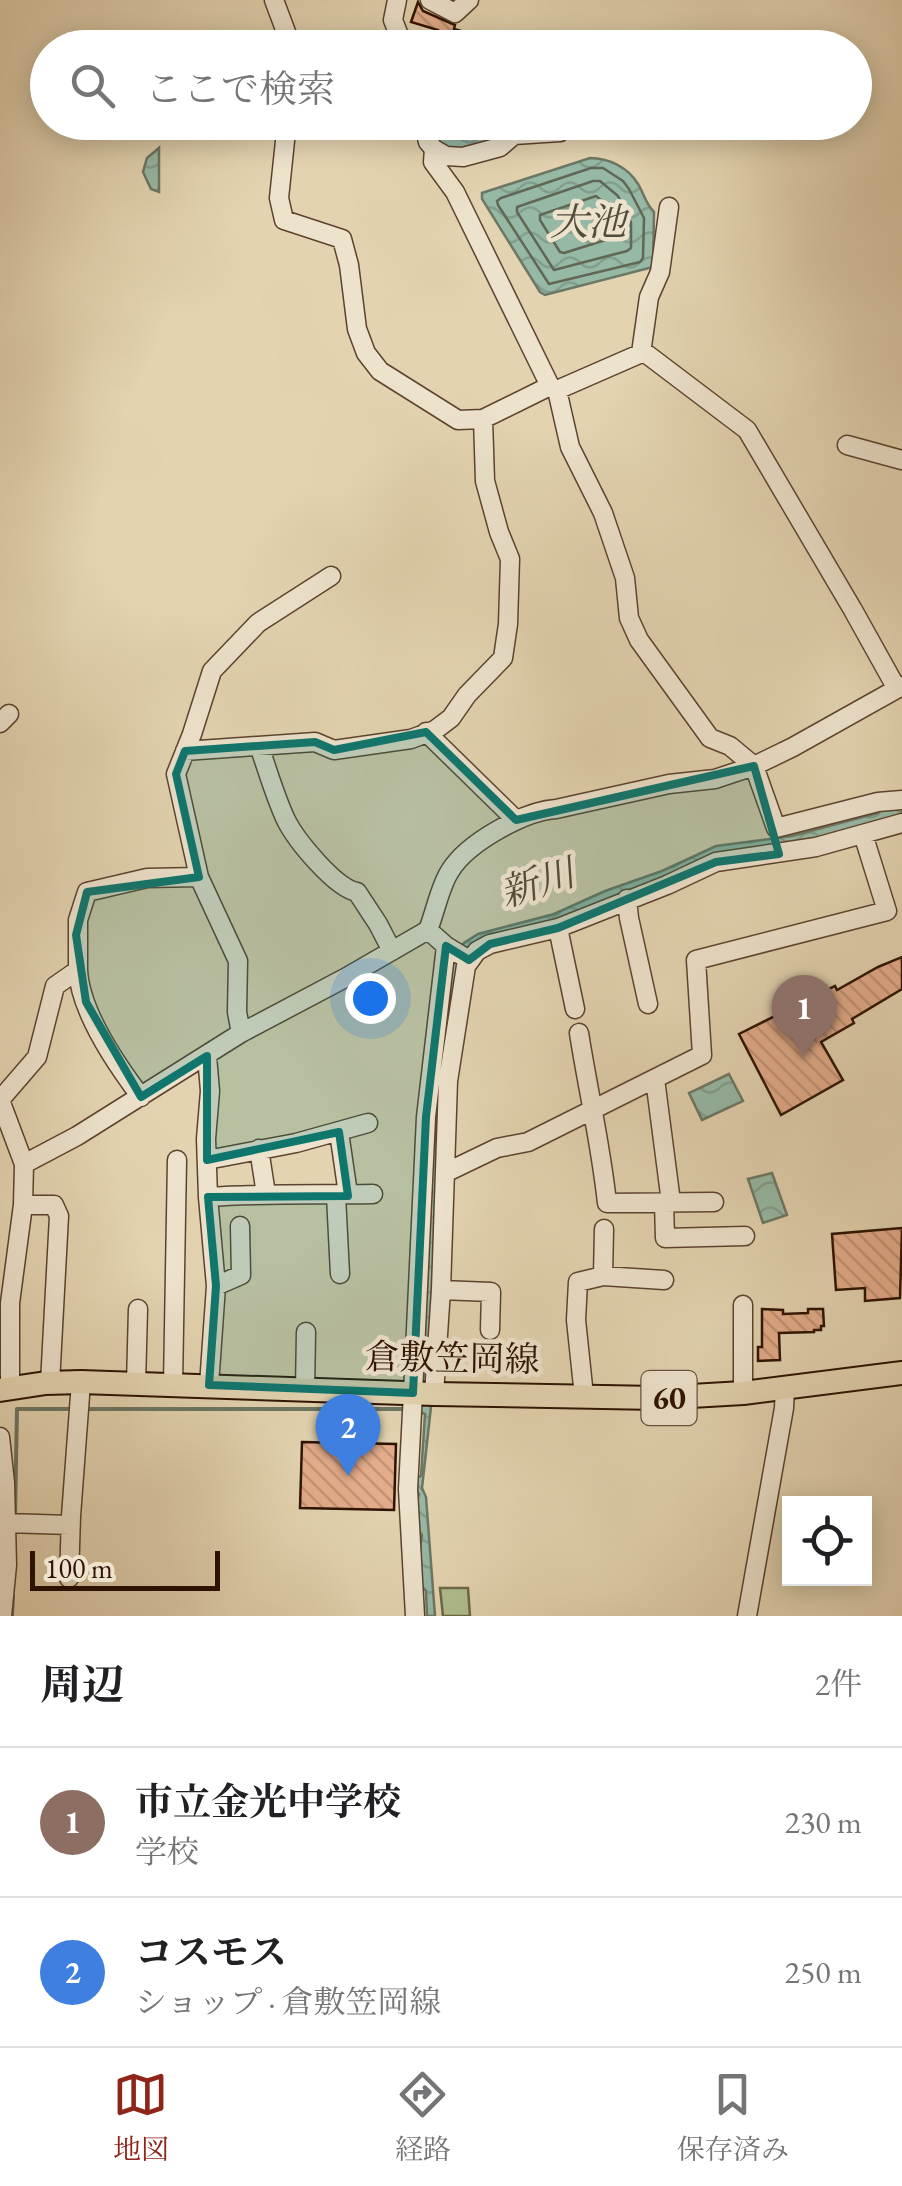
<!DOCTYPE html>
<html lang="ja">
<head>
<meta charset="utf-8">
<style>
	body { margin:0; font-family:"EB Garamond","Noto Serif JP",serif; background:#f2f2f2; color:#202124 }
	.controls { position:absolute; right:30px; bottom:30px; display:grid; overflow:hidden; border-radius:0px; box-shadow:0 5px 25px #0003 }
	.controls button { width:90px; height:90px; display:grid; place-items:center; padding:0; border:0; border-bottom:2px solid #e0e0e0; background:#fff; color:#202124; font:50px sans-serif }
	.scale { position:absolute; left:30px; bottom:25px; width:190px; box-sizing:border-box; padding-left:10px; border:5px solid #2e1302; border-top:0; font-size:28px; line-height:35px; white-space:nowrap; color:#2e1302; -webkit-text-stroke:8px #ede2cc; paint-order:stroke }
	.you { position:absolute; left:370px; top:998px; width:35px; height:35px; margin:-25px; border:8px solid #fff; border-radius:50%; background:#1a73e8; box-shadow:0 0 0 15px #1a73e833 }
	.badge { display:grid; place-items:center; width:65px; height:65px; border-radius:50%; background:#8f2418; color:#fff; font-size:32px; font-weight:700 }
	.pin { position:absolute; translate:-50% -82px; filter:drop-shadow(0 2px 5px #0008) }
	.pin::after { content:''; position:absolute; top:52px; width:35px; height:30px; background:inherit; clip-path:polygon(0 0,100% 0,50% 100%) }
	.list { margin:0; padding:0; list-style:none }
	h2 { display:flex; justify-content:space-between; align-items:center; height:130px; margin:0; padding:0 40px; font-size:42px }
	h2 small { font-size:32px; font-weight:400; color:#757577 }
	.list li { display:grid; grid-template-columns:65px 1fr auto; gap:30px; align-items:center; box-sizing:border-box; height:150px; padding:0 40px; border-top:2px solid #e0e0e0 }
	.list b { display:block; font-size:38px; white-space:nowrap }
	.list p { margin:0; font-size:32px; white-space:nowrap; color:#757577 }
	.list em { font-size:32px; font-style:normal; color:#757577 }
	.icon { flex:none; width:55px; height:55px; fill:none; stroke:currentColor; stroke-width:2; stroke-linecap:round; stroke-linejoin:round }
	.map { position:relative; flex:none; width:902px; height:1616px; overflow:hidden }
	.search { position:absolute; background:#fff; box-shadow:0 5px 25px #0003; left:30px; right:30px; top:30px; height:110px; display:flex; align-items:center; gap:25px; box-sizing:border-box; padding:0 35px; border-radius:55px; color:#757577; font-size:38px }
	.sheet { height:430px; background:#fff }
	nav { display:flex; justify-content:space-around; align-items:center; box-sizing:border-box; height:140px; border-top:2px solid #e0e0e0; background:#fff; font-size:28px; color:#757577 }
	nav a { display:grid; justify-items:center; gap:5px }
	nav .on { color:#8f2418 }
	.map>svg:first-child { display:block }
</style>
</head>
<body>
<div class="map">
<svg width="902" height="1616" viewBox="0 0 902 1616">
	<defs>
		<pattern id="water-waves" width="16" height="10" patternUnits="userSpaceOnUse" patternTransform="scale(2.5)"><rect width="16" height="10" fill="#96b9a6"/><path d="M0 5q4-4 8 0t8 0" fill="none" stroke="#829e8d"/></pattern>
		<pattern id="building-back-hatch" width="6" height="6" patternUnits="userSpaceOnUse" patternTransform="scale(2.5)"><rect width="6" height="6" fill="#e3ac8a"/><path d="M-1 5l2 2M0 0l6 6M5-1l2 2" fill="none" stroke="#c39375"/></pattern>
	</defs>
	<rect width="100%" height="100%" fill="#e3d3b0"/>
	<filter id="stains"><feTurbulence type="fractalNoise" baseFrequency=".002" numOctaves="4"/><feColorMatrix values="0 0 0 0 .2 0 0 0 0 .09 0 0 0 0 .02 0 0 0 .5 -.17"/></filter>
	<radialGradient id="worn" r=".72"><stop offset=".6" stop-color="#630" stop-opacity="0"/><stop offset="1" stop-color="#630" stop-opacity=".3"/></radialGradient>
	<path fill="#afbe8e" stroke="#6e6848" stroke-width="2.5" d="M440 1588H468L470 1616H443Z"/>
	<path fill="url(#water-waves)" stroke="#6c7764" stroke-width="2.5" d="M428 123H503L502 139 456 154 435 142Z
		M159 148V192L151 189 143 172 147 158Z
		M590 158C608 158 628 167 638 184 644 194 646 204 654 212L653 267 545 295 540 292 482 199V193Z
		M902 805V818L781 848 469 954 435 1287 431 1407 422 1488 426 1497 435 1616H427L426 1591 421 1585 419 1554 422 1535 415 1525 413 1500 418 1498 419 1494 412 1484 413 1471 419 1477 421 1476 425 1414 418 1411 433 1110 453 958 464 943 478 934 554 914 605 891 662 871 716 846 792 836 878 813 881 808Z
		M729 1074 743 1101 702 1120 689 1093Z
		M772 1173 787 1215 763 1223 748 1179Z"/>
	<g fill="none" stroke-linecap="round" stroke-linejoin="round">
		<path stroke="#626654" stroke-width="2.5" d="M591 168H603L623 181 629 189 644 218 643 258 640 262 549 284 498 205 497 201 501 198Z
			M593 181H600L618 196 631 222V248L627 251 554 270 517 212V207Z
			M596 196C608 204 617 223 615 237L564 253 560 252 540 220V215Z"/>
		<path stroke="#6c7764" stroke-width="4" d="M85 1409H406
			M15 1516 17 1409H71
			M12 1616 13 1596"/>
	</g>
	<path fill="url(#building-back-hatch)" stroke="#2e1302" stroke-width="2.5" d="M418 2 423 11 455 25 454 29 476 35 472 48 436 38 438 30 411 22Z
		M902 957V989L852 1019 854 1023 821 1042 843 1080 781 1115 739 1034 835 986 837 990 878 967Z
		M902 1228 900 1298 865 1301V1288L836 1290 832 1234Z
		M762 1309 783 1310V1314L808 1313V1309H823L824 1326H821V1330H814V1332L779 1333 780 1360 758 1361V1347H762Z
		M302 1442 396 1444 394 1510 300 1508Z"/>
	<g fill="none" stroke-linecap="round" stroke-linejoin="round">
		<defs>
			<path id="minor" d="M274 0 292 48
				M397 0 393 20 404 48
				M430 0 455 13 469 0
				M287 122 279 198 284 220 342 239 349 265 357 329 366 353 380 371 458 420 483 419 550 386
				M423 122 428 142 434 149 433 162 455 192 550 386 557 390 570 447 603 513 625 578 629 618 639 640 710 738 730 746 754 766 776 828 878 802 902 800
				M434 149 446 156 463 157 500 147 514 135 560 132
				M641 353 649 297 660 272 669 207
				M557 390 644 352 747 430 853 610 897 689
				M847 445 902 460
				M0 723 9 714
				M426 732 516 820
				M259 746C268 771 275 797 286 820 296 840 335 888 357 892L378 924 392 951
				M185 751 315 742 334 750 411 739 435 730 451 718 467 695 503 658 508 624 510 559 499 532 485 481 483 419
				M627 899 629 918 648 1004
				M558 928 575 1009
				M428 930C435 913 440 886 450 871 467 843 524 811 556 809L669 784 715 779 754 766 793 747 902 686
				M78 970C80 1012 116 1064 141 1097
				M241 1033 237 1012 238 961 199 877 176 774 192 734 212 671 258 623 331 576
				M579 1033C588 1090 601 1146 607 1203L714 1202
				M207 1056 210 1091 206 1139 208 1197 216 1286 209 1385
				M655 1079 671 1202
				M0 1100 37 1057 55 986 78 970V920L87 892 147 878 199 877
				M0 1100 24 1164
				M339 1132 348 1194
				M259 1149 266 1194
				M207 1160 296 1143 368 1123
				M445 1173 497 1148 528 1142 702 1055 696 960 887 911 863 834
				M336 1196 340 1274
				M208 1197C263 1193 318 1195 373 1194
				M664 1202 665 1238 745 1236
				M23 1205H54L59 1216 50 1383
				M603 1276 604 1229
				M216 1286 241 1275 240 1226
				M441 1290 491 1292 490 1330
				M136 1384 138 1309
				M173 1384 177 1160
				M10 1389V1303L23 1205 24 1164 77 1136 241 1033 345 978 428 930 446 946 469 960
				M305 1390 306 1332
				M743 1393V1305
				M434 1394 441 1290 448 1081 466 966 477 951 490 944 558 928 667 885 716 862 816 847 902 823
				M584 1396 576 1320 578 1282 603 1276 664 1280
				M0 1437 5 1483 7 1565 2 1616
				M6 1523 70 1525
				M69 1578 71 1516 81 1382
				M415 1616 408 1489 413 1393 426 1117 446 946
				M747 1616 784 1408 785 1387"/>
			<path id="major" d="M0 1390 46 1383 81 1382 434 1394 657 1398 743 1393 902 1373"/>
		</defs>
		<use href="#minor" stroke="#5b432e" stroke-width="21"/>
		<use href="#major" stroke="#2e1302" stroke-width="26"/>
		<use href="#minor" stroke="#ede2cc" stroke-width="18"/>
		<use href="#major" stroke="#e3d3b0" stroke-width="22"/>
	</g>
	<path fill="#0f766e" fill-opacity="0.2" stroke="#0f766e" stroke-width="8" stroke-linejoin="round" d="M426 732 516 820 754 766 779 854 716 862 558 928 490 944 469 960 446 946 426 1117 413 1393 209 1385 216 1286 208 1197 348 1196 339 1132 207 1160V1056L141 1097 86 1002 76 935 87 892 199 877 176 774 185 751 315 742 334 750Z"/>
	<g text-anchor="middle" stroke-width="9" stroke-linejoin="round" paint-order="stroke">
		<rect fill="#ede2cc" stroke="#67513f" stroke-width="2.5" x="641.5" y="1371" width="55" height="54" rx="8"/>
		<g font-size="32" font-weight="bold" fill="#2e1302">
			<text x="669" y="1409">60</text>
		</g>
		<g font-size="35" fill="#2e1302" stroke="#ede2cc">
			<text transform="translate(452 1358) rotate(1)" y="12">倉敷笠岡線</text>
		</g>
		<g font-size="38" font-style="italic" fill="#524d3b" stroke="#ede2cc">
			<text x="588" y="235">大池</text>
			<text transform="translate(537 883) rotate(-18)" y="13">新川</text>
		</g>
	</g>
	<rect width="100%" height="100%" filter="url(#stains)"/>
	<rect width="100%" height="100%" fill="url(#worn)"/>
</svg>
<div class="controls">
<button><svg class="icon" aria-label="locate" viewBox="0 0 24 24"><circle cx="12" cy="12" r="6"/><path d="M12 2v4M12 18v4M2 12h4M18 12h4"/></svg></button>
</div>
<div class="scale">100 m</div>
<div class="you"></div>
<div class="pin badge" style="left:804px;top:1057px;background:#8d6e63">1</div>
<div class="pin badge" style="left:348px;top:1476px;background:#3f7fe0">2</div>
<div class="search"><svg class="icon" aria-label="search" viewBox="0 0 24 24"><circle cx="10" cy="10" r="6"/><path d="M15 15l6 6"/></svg>ここで検索</div>
</div>
<section class="sheet">
<h2>周辺<small>2件</small></h2>
<ul class="list">
<li><span class="badge" style="background:#8d6e63">1</span><div><b>市立金光中学校</b><p>学校</p></div><em>230 m</em></li>
<li><span class="badge" style="background:#3f7fe0">2</span><div><b>コスモス</b><p>ショップ · 倉敷笠岡線</p></div><em>250 m</em></li>
</ul>
</section>
<nav>
<a class="on"><svg class="icon" aria-label="map" viewBox="0 0 24 24"><path d="M3 6l6-2 6 2 6-2v14l-6 2-6-2-6 2zM9 4v14M15 6v14"/></svg>地図</a>
<a><svg class="icon" aria-label="directions" viewBox="0 0 24 24"><path d="M12 3l9 9-9 9-9-9zM9 14v-3h6M13 9l2 2-2 2"/></svg>経路</a>
<a><svg class="icon" aria-label="saved" viewBox="0 0 24 24"><path d="M7 4h10v16l-5-4-5 4z"/></svg>保存済み</a>
</nav>
</body>
</html>
